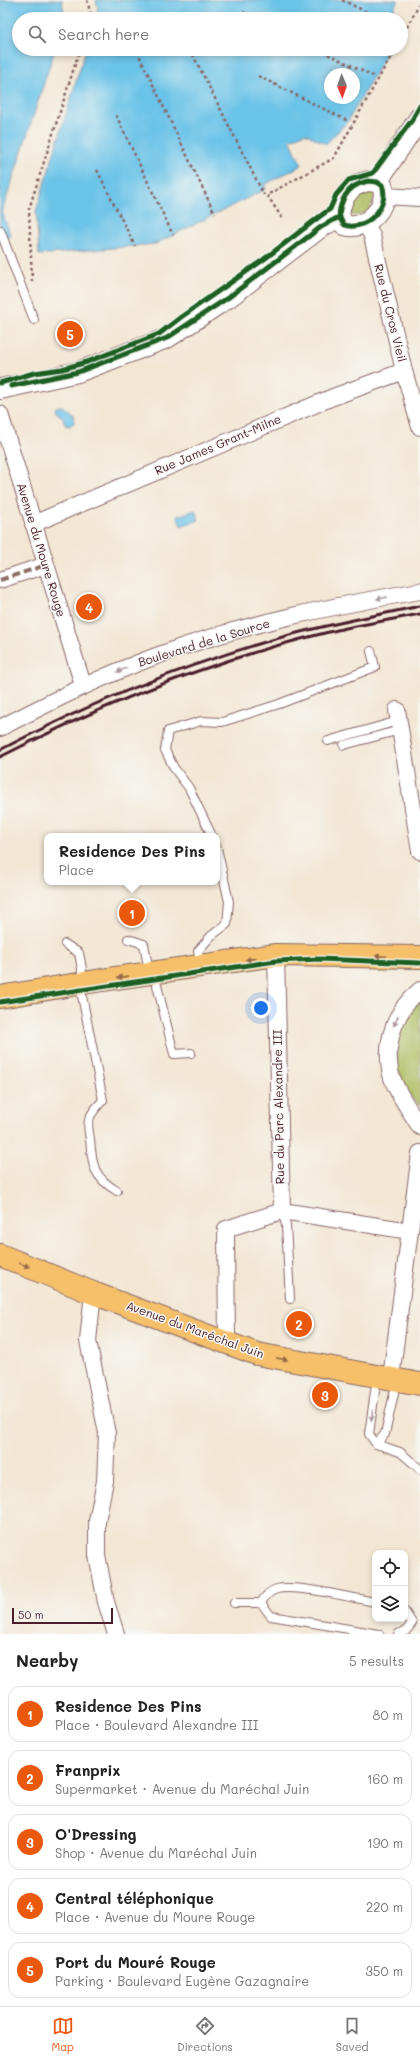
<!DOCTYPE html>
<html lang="en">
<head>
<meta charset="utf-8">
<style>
	body { margin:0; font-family:Mali,sans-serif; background:#f2f2f2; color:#222 }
	.controls { position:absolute; right:12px; bottom:12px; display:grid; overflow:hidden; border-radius:8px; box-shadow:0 2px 6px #0003 }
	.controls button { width:36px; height:36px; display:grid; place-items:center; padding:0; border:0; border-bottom:1px solid #e0e0e0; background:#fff; color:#222; font:20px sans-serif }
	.compass { position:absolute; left:324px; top:68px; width:36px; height:36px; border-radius:50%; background:#fff; box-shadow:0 2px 6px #0003; rotate:178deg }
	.scale { position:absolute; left:12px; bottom:10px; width:101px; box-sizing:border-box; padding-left:4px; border:2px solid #4a1f2b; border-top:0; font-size:11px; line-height:14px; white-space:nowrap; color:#4a1f2b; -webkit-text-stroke:3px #f6f6f2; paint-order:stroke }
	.you { position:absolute; left:261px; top:1008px; width:14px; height:14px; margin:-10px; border:3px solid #fff; border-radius:50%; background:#1a73e8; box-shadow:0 0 0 6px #1a73e833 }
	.badge { display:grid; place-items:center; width:26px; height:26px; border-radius:50%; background:#ea580c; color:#fff; font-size:13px; font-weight:700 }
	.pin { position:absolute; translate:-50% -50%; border:2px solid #fff; box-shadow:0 1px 4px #0006 }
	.popup { position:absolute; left:44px; top:833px; width:176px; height:52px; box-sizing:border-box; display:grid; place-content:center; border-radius:8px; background:#fff; filter:drop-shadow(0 1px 3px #0005); font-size:13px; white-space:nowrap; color:#767676 }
	.popup b { font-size:15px; color:#222 }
	.popup::after { content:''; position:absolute; left:50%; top:100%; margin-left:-8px; border:8px solid transparent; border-top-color:#fff }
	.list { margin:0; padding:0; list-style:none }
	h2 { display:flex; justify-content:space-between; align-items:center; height:52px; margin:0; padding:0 16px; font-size:17px }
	h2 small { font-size:13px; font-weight:400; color:#767676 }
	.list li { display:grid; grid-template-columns:26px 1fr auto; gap:12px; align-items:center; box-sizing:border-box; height:56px; margin:0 8px 8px; padding:0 8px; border:1px solid #e0e0e0; border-radius:12px }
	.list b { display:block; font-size:15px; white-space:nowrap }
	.list p { margin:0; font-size:13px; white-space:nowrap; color:#767676 }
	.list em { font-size:13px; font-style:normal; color:#767676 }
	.icon { flex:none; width:22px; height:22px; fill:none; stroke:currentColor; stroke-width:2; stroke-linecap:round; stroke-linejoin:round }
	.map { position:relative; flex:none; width:420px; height:1634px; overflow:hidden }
	.search { position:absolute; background:#fff; box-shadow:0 2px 6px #0003; left:12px; right:12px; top:12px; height:44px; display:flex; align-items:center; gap:10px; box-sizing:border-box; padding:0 14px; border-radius:22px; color:#767676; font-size:15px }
	.sheet { height:372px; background:#fff }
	nav { display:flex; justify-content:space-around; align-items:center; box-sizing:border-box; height:56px; border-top:1px solid #e0e0e0; background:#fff; font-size:11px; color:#767676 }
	nav a { display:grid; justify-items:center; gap:2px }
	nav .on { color:#ea580c }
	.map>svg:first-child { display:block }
</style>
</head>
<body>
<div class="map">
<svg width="420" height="1634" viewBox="0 0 420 1634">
	<rect width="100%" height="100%" fill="#f6f6f2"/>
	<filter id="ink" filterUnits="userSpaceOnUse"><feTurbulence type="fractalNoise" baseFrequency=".025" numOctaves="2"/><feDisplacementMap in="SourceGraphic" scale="8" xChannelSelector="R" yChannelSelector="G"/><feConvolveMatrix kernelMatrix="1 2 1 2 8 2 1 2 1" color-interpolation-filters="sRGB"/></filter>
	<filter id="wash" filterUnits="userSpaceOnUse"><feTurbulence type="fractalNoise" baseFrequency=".012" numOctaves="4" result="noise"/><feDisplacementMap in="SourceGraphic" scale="16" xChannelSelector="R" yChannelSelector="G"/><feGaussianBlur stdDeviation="0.9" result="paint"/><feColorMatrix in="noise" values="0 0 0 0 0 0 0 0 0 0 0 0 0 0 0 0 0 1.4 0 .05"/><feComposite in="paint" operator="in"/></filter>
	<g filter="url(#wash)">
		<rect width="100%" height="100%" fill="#f3e6d3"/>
		<path fill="#adbd60" stroke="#7c6e46" d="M368 191H373L375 194 369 211C365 212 358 217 354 215 343 213 355 198 359 194 361 192 365 192 368 191Z
			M420 997V1106L406 1092 397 1068V1037L407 1013Z"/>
		<path fill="#6ac3e8" stroke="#5a718a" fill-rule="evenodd" d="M0 0H62L65 19H19V49H55L2 212 11 236 0 243Z
			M96 0H398L390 16 395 19H95L98 9Z
			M86 49H389L348 121 326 144 305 133 290 140 302 165 264 185 266 189 155 244 39 255 36 211ZM330 74H354V98H330Z
			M62 406 73 415 74 423 69 426 65 425 63 418 55 411 56 407Z
			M195 510 199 520 181 526 177 516Z"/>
	</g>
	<g filter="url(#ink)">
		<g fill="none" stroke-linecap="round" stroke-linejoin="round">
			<defs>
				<path id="service" d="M0 230 34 320
					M328 741 398 721
					M344 745 400 730
					M212 836 189 788 174 768 165 750 168 731 201 721 222 722 279 704 375 667 371 651
					M128 939 144 944 149 972
					M65 944 79 953 82 969 81 991 103 1100C98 1106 91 1112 89 1120 87 1125 89 1133 90 1139 92 1165 93 1177 117 1191
					M200 965 198 951 211 936 227 924 229 902 217 848
					M154 973 174 1054 191 1053
					M282 1211 286 1225 290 1299
					M377 1377 369 1434 376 1444 385 1434 397 1380
					M376 1444 400 1452 420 1469
					M234 1603H261
					M261 1603 271 1616 379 1634
					M261 1603C265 1596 269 1591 277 1589 296 1584 352 1598 375 1602
					M398 1634 406 1631 412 1623 405 1612"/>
				<path id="minor" d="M384 196 420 198
					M366 223 372 236 404 371 420 427
					M0 414 83 685
					M33 524 333 397 404 371
					M0 580 46 565
					M397 710 420 851
					M0 728C52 701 104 675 159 655 243 624 332 606 420 591
					M276 955 282 1211 410 1231
					M420 990C396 1009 385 1040 390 1070 392 1086 411 1112 420 1127
					M93 1293 88 1341 107 1433 105 1481 97 1521V1555L106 1602 116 1634
					M227 1344 226 1229 282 1211
					M391 1378 420 1153"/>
				<path id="tertiary" d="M368 181 377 182 382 185C391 206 365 232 345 225 333 216 343 195 353 187 358 184 363 182 368 181Z
					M377 182 420 117
					M0 389 78 372 167 338 229 297 321 227 339 217"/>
				<path id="primary" d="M0 997 102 980 276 955 420 957
					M0 1255 93 1293 257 1354 420 1384"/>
			</defs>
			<use href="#service" stroke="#856566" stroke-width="10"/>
			<use href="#minor" stroke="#856566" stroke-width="18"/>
			<use href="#tertiary" stroke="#856566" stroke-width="22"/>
			<use href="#primary" stroke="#856566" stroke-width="24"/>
			<path stroke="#856566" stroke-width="2.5" stroke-dasharray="3 3" stroke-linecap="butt" d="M87 0 91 15 90 19
				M342 0 381 19
				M243 12 256 19
				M401 38 420 3
				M190 49 264 195
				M317 49 373 76
				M137 51 215 214
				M258 76 348 121
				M116 115 173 235
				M97 170 135 246
				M282 218 267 195 334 158 395 49
				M32 282 29 209 80 49"/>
			<use href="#service" stroke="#fff" stroke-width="8"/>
			<use href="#minor" stroke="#fff" stroke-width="16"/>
			<use href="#tertiary" stroke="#fff" stroke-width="20"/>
			<use href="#primary" stroke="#f6c06b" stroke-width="22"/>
			<path stroke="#4a1f2b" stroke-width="3" d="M0 750C93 701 192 662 293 634 335 623 378 615 420 606
				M0 757C109 701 226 655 346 628 370 623 395 619 420 614"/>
			<path stroke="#8d6e63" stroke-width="4" stroke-dasharray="8 4" stroke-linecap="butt" d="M0 580 46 565"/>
			<defs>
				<path id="cycleway" d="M368 181 377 182 382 185C391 206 365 232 345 225 333 216 343 195 353 187 358 184 363 182 368 181Z
					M0 383 34 373 62 369 87 362 159 334 181 317 263 260 319 217 330 209 336 195 349 180 373 173 412 120 420 106
					M11 386 78 372 167 338 229 297 321 227 339 217
					M0 1002 276 961 319 959 420 963"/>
			</defs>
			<use href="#cycleway" stroke="#f6f6f2" stroke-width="8"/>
			<use href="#cycleway" stroke="#1b5e20" stroke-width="5"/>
		</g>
		<defs><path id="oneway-solid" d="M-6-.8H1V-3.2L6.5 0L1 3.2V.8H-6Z"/></defs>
		<g fill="#ae9aa0">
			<use href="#oneway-solid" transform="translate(382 598) rotate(170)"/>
			<use href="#oneway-solid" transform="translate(122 670) rotate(158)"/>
			<use href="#oneway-solid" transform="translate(396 1021) rotate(115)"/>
			<use href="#oneway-solid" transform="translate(372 1415) rotate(98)"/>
		</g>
		<g fill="#976748">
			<use href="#oneway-solid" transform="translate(381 956) rotate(-178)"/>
			<use href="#oneway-solid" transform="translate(251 959) rotate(172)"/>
			<use href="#oneway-solid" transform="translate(123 977) rotate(172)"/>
			<use href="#oneway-solid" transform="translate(24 1265) rotate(21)"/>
			<use href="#oneway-solid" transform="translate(282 1359) rotate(11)"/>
		</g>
	</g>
	<g text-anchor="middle" stroke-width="3" stroke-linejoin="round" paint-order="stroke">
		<g font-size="12" fill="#4a1f2b" stroke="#f6f6f2">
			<text transform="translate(390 313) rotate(76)" y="4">Rue du Cros Vieil</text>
			<text transform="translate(218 445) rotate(-23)" y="4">Rue James Grant-Milne</text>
			<text transform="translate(41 550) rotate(73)" y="4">Avenue du Moure Rouge</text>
			<text transform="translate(204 643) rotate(-17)" y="4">Boulevard de la Source</text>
			<text transform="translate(279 1107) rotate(-91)" y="4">Rue du Parc Alexandre III</text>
			<text transform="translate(195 1330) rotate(20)" y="4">Avenue du Maréchal Juin</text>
		</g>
	</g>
</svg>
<div class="controls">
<button><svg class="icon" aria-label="locate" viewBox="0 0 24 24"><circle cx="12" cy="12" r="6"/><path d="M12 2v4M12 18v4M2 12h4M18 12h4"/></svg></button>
<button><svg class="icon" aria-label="layers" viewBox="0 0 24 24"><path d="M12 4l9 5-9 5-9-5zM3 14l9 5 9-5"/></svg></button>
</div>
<svg class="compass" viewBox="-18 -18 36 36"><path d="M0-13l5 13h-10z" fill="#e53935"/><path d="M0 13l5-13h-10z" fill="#767676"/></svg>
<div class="scale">50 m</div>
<div class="you"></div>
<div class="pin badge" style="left:132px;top:913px">1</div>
<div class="popup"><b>Residence Des Pins</b>Place</div>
<div class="pin badge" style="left:299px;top:1324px">2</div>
<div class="pin badge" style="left:325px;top:1395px">3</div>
<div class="pin badge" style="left:89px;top:607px">4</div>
<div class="pin badge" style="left:70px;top:334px">5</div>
<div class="search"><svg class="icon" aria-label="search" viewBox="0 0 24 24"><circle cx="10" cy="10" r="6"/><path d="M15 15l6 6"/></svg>Search here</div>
</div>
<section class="sheet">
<h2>Nearby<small>5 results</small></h2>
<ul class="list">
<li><span class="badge">1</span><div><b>Residence Des Pins</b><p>Place · Boulevard Alexandre III</p></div><em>80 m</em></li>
<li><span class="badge">2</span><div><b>Franprix</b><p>Supermarket · Avenue du Maréchal Juin</p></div><em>160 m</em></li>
<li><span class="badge">3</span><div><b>O'Dressing</b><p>Shop · Avenue du Maréchal Juin</p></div><em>190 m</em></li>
<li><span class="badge">4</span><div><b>Central téléphonique</b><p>Place · Avenue du Moure Rouge</p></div><em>220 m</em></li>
<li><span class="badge">5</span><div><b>Port du Mouré Rouge</b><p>Parking · Boulevard Eugène Gazagnaire</p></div><em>350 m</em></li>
</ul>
</section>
<nav>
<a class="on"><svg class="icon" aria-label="map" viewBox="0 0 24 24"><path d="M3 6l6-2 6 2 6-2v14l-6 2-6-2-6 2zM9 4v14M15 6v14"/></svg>Map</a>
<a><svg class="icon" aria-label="directions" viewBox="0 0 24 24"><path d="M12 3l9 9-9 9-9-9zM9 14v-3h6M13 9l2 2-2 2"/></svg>Directions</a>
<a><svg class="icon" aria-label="saved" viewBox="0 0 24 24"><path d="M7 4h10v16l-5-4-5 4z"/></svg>Saved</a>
</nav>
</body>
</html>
